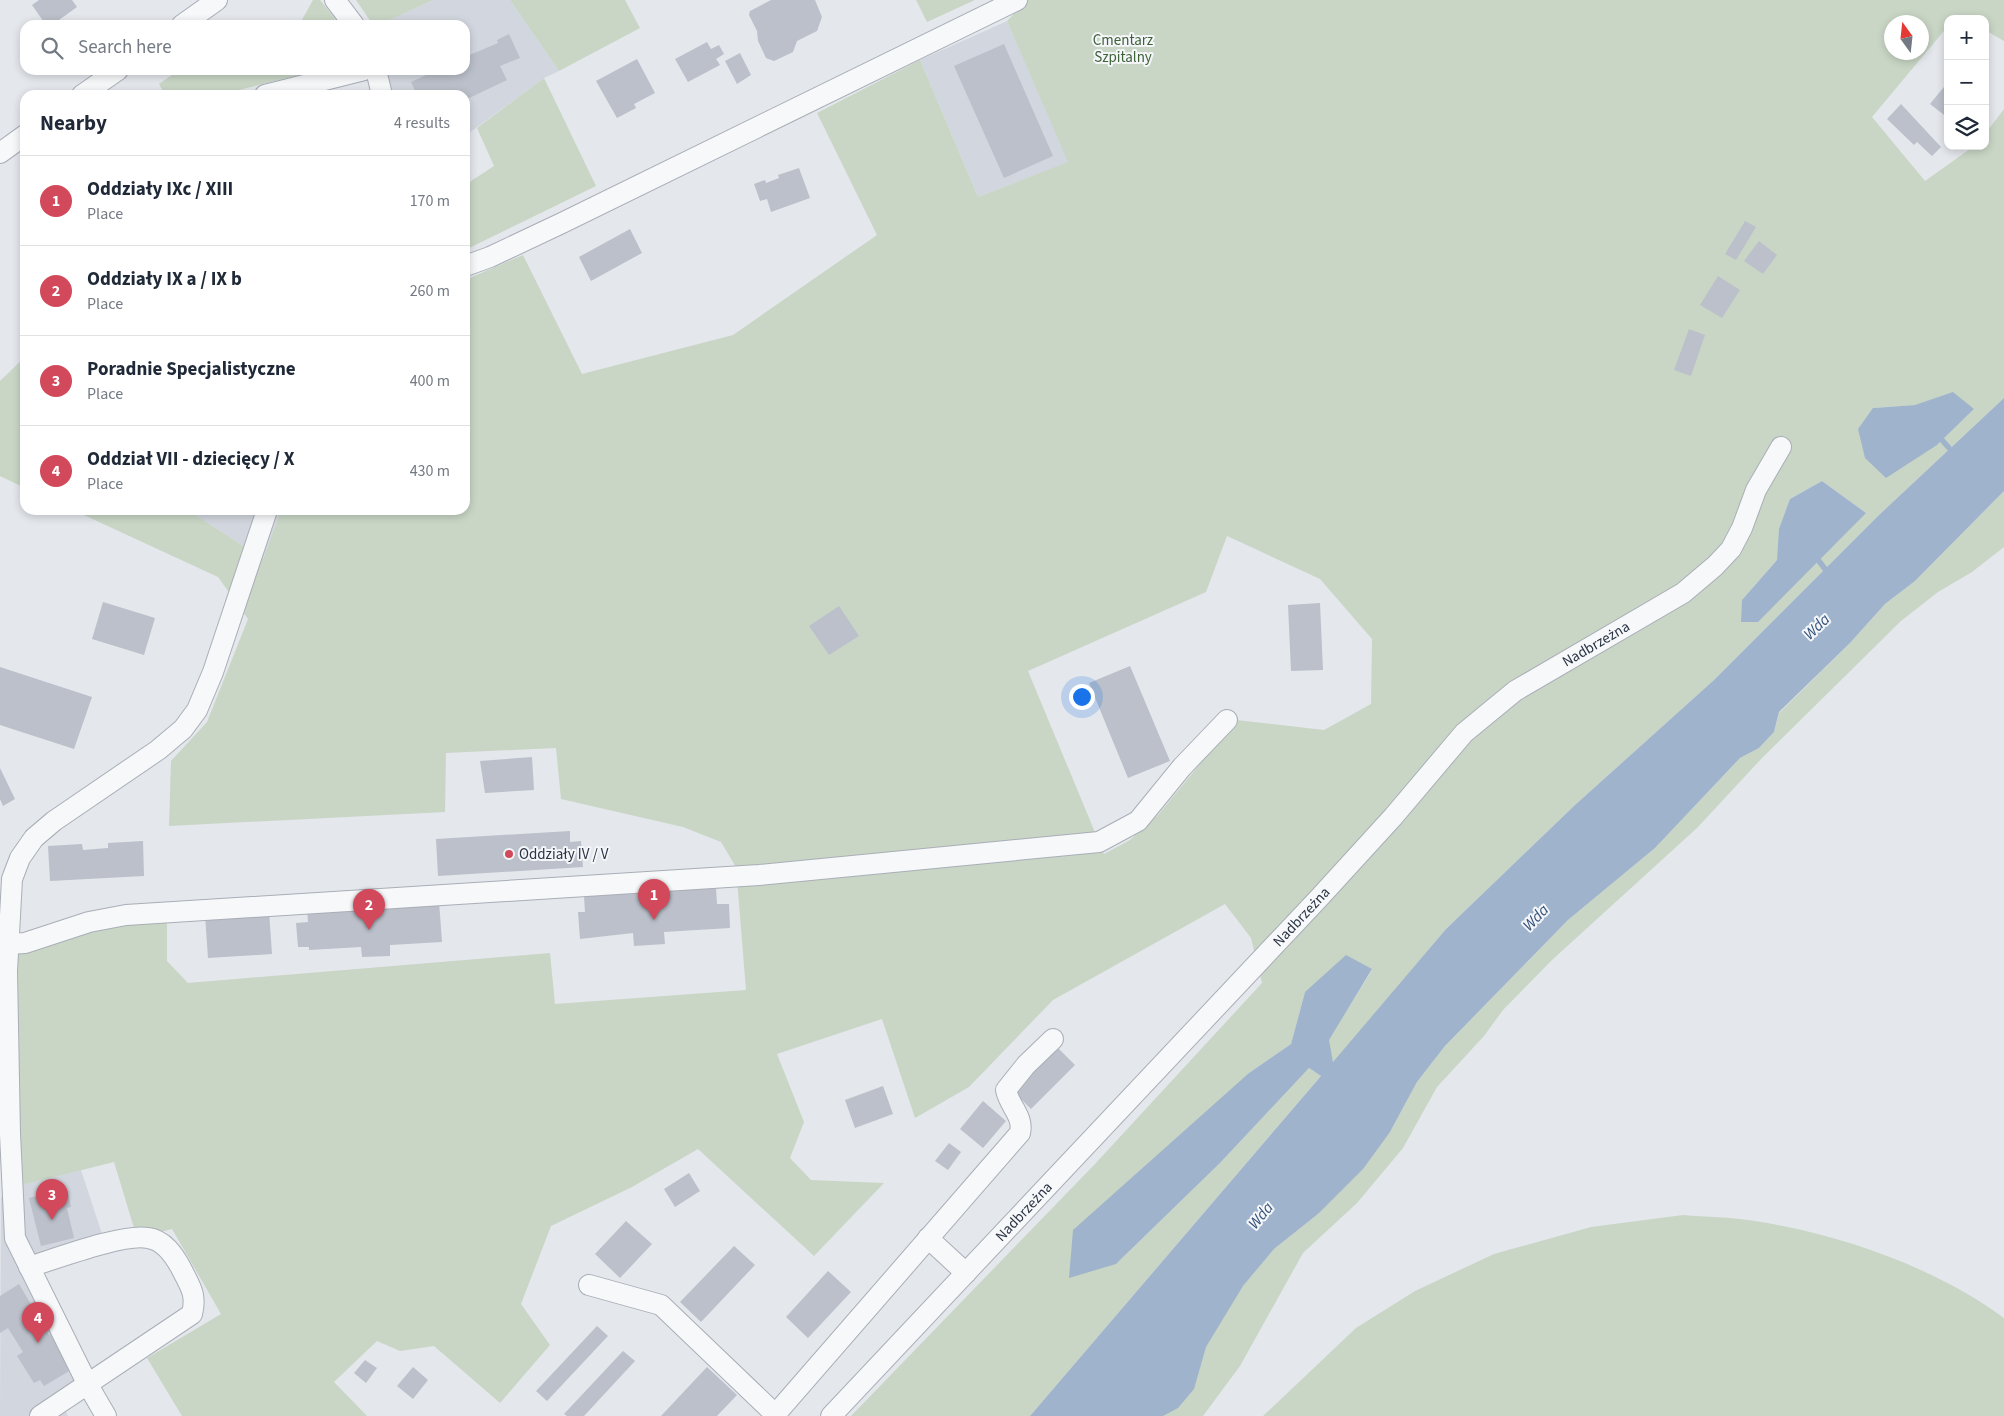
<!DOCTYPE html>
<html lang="en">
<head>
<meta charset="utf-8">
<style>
	body { margin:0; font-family:"Source Sans 3",sans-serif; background:#f2f2f3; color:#1f2937 }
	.controls { position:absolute; right:15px; top:15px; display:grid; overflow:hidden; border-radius:10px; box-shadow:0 2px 8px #0003 }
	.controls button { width:45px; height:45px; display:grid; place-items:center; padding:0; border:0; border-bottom:1px solid #e0e1e3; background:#fff; color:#1f2937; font:25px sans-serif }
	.compass { position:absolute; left:1884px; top:15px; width:45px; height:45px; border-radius:50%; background:#fff; box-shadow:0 2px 8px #0003; rotate:345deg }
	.you { position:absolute; left:1081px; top:696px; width:18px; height:18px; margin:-12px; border:4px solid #fff; border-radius:50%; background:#1a73e8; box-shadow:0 0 0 8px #1a73e833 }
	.badge { display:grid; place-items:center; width:32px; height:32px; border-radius:50%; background:#d1495b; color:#fff; font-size:16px; font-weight:700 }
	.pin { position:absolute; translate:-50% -41px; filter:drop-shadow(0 1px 2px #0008) }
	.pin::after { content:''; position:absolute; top:26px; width:18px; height:15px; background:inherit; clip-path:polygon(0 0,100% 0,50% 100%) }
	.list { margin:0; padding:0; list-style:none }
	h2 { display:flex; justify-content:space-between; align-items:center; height:65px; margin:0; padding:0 20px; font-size:21px }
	h2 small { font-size:16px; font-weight:400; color:#747a83 }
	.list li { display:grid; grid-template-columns:32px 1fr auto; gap:15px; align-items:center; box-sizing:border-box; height:90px; padding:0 20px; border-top:1px solid #e0e1e3 }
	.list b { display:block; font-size:19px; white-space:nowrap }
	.list p { margin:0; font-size:16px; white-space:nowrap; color:#747a83 }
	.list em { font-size:16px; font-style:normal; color:#747a83 }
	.icon { flex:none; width:28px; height:28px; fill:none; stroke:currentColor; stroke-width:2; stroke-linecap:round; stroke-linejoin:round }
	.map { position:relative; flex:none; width:2004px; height:1416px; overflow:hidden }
	.search { position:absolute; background:#fff; box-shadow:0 2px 8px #0003; left:20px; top:20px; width:450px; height:55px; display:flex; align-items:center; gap:12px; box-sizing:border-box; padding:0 18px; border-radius:15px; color:#747a83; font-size:19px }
	.panel { position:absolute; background:#fff; box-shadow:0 2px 8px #0003; left:20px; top:90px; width:450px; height:425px; border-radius:15px }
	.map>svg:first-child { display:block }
</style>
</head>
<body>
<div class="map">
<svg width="2004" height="1416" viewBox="0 0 2004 1416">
	<rect width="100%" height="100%" fill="#e4e7ec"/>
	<path fill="#d2d6de" d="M433 0H510L559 71 544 78 465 136V95H391L385 70H465V25H379Z
		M1007 21 1069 162 978 197 920 60Z
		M188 510H281L263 559Z
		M81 1170 107 1249 43 1274 98 1386 63 1407 68 1416H0L1 1197 22 1185Z"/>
	<path fill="#c9d6c5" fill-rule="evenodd" d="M313 0H320L340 25H299Z
		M356 0H433L379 25H373Z
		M510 0H625L640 28 559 71Z
		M916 0H975L927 22Z
		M1027 0H2004V41L1985 30V19H1964L1958 15 1954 19H1948V26L1872 117 1925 181 1974 146H1985V134L2004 109V398L1879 515 1714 680 1575 805 1446 929 1333 1063 1328 1040 1372 970 1305 992 1291 1044 1249 1073 1116 1264 1220 1163 1309 1068 1321 1076 1030 1416H851L1095 1164 1262 983 1251 938 1225 904 1053 1000 969 1087 915 1118 882 1019 777 1054 804 1122 790 1158 811 1180 884 1183 814 1256 698 1149 632 1187 551 1226 521 1304 550 1345 500 1403 434 1346 400 1351 377 1341 334 1382 367 1416H182L147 1358 221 1314 172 1229 137 1238 114 1162 22 1185 16 982 17 953 85 929 167 920V961L188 983 550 953 555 1004 746 990 736 867 721 842 683 827 561 799 556 748 446 753 445 812 169 826 171 761 207 722 248 619 218 577 73 510H188L263 559 281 510H465V280L523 255 582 374 733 335 877 235 817 113 920 60 978 197 1068 162 1007 21ZM1892 22H1922V52H1892ZM1915 405 1974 409 1937 445 1873 408ZM1822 481 1866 513 1742 600 1777 560 1790 499ZM1227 536 1320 579 1372 639 1371 704 1324 730 1236 720 1158 815 1130 840 1104 854 1028 671 1206 592Z
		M179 70H319L219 95H165L159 84Z
		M544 78 596 186 465 250V185L494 166 477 128Z
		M25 357V488L0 476V381Z
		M2004 491V547L1972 572 1938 592 1901 621 1762 758 1697 828 1552 960 1503 1010 1484 1036 1437 1087 1403 1148 1357 1203 1303 1253 1240 1366 1203 1416H1133L1274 1249 1318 1214 1390 1132 1417 1082 1445 1046 1568 920 1655 848 1740 758 1759 748 1774 732 1779 713 1850 643 1885 604 1915 581Z
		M1683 1215C1706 1217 1731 1217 1755 1221 1839 1234 1935 1267 2004 1318V1416H1263L1356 1328 1415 1291 1494 1254 1591 1227Z"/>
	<path fill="#9fb4cc" d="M1953 392 1974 409 1937 445 1886 478 1865 458 1858 429 1873 408 1915 405Z
		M2004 398V491L1915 581 1885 604 1850 643 1779 712 1774 732 1759 748 1740 758 1655 848 1568 920 1445 1046 1417 1082 1390 1132 1363 1169 1318 1214 1274 1249 1243 1286 1206 1347 1194 1389 1178 1408 1163 1416H1030L1321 1076 1309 1068 1220 1163 1116 1264 1069 1278 1073 1230 1249 1073 1291 1044 1305 992 1346 955 1372 969 1329 1040 1333 1062 1446 929 1575 805 1714 680 1879 515Z
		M1822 481 1866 513 1758 622H1741L1742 600 1777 560 1779 529 1790 499Z"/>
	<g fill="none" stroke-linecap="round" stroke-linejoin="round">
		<path stroke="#9fb4cc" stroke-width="5.5" d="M1942 440 1949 448
			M1819 561 1825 569"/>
	</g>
	<path fill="#bbc0ca" d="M39 0H72L77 7 52 25H46L32 5Z
		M771 0H815L822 17 817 31 797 41 793 52 774 61 766 58 758 41 757 31 749 15 750 11Z
		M509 34 520 58 500 66 507 80 465 100V95H417L411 82 437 70H465V57L498 43 497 40Z
		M707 42 711 49 719 45 724 54 716 59 720 65 688 82 675 59Z
		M1004 44 1053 156 1004 178 954 66Z
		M740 53 751 75 737 84 725 61Z
		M637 59 655 93 634 104 636 108 617 118 596 81Z
		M1948 82V118L1930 104Z
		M1901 104 1941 147 1932 156 1917 142 1914 145 1887 119Z
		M799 168 810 198 771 212 767 199 760 201 754 184 765 180 766 183 779 178 778 175Z
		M1745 221 1756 227 1736 260 1725 254Z
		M630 229 642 253 591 281 579 257Z
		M1759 241 1777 255 1763 274 1744 261Z
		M1718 276 1740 290 1722 318 1700 305Z
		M1689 329 1705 335 1691 376 1674 370Z
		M103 602 155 618 144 655 92 639Z
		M1320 603 1323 670 1291 671 1288 605Z
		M839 606 859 636 829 655 809 626Z
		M1130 666 1170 761 1128 778 1089 683Z
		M0 667 92 697 74 749 0 725Z
		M532 757 534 790 485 793 480 761Z
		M0 768 15 799 3 806 0 799Z
		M570 831V842L581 841 583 867 438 876 436 839Z
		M143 841 144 876 50 881 48 846 82 844 83 850 108 848V843Z
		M716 888 717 904H729L730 928 664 932 665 944 634 946 633 933 580 939 578 912H585L584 896Z
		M439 901 442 942 390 945V956L362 957 361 947 309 950V947H298L296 923 308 922 307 909Z
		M269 911 272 954 208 958 205 915Z
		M1054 1044 1075 1065 1031 1109 1010 1088Z
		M883 1086 893 1114 855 1128 845 1100Z
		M983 1101 1006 1121 983 1148 960 1129Z
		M949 1143 961 1152 948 1170 935 1161Z
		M689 1173 700 1191 675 1207 664 1189Z
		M67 1189 71 1207 67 1208 74 1238 41 1246 29 1198Z
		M626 1221 652 1244 620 1278 595 1254Z
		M734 1246 755 1265 701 1322 680 1302Z
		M828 1271 851 1292 808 1338 786 1317Z
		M19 1284 49 1335 52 1333 71 1370 44 1386 40 1380 34 1383 17 1356 23 1352 8 1328 0 1333V1296Z
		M597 1326 608 1336 547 1401 536 1391Z
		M623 1351 635 1361 584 1416H567L564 1414Z
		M365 1360 377 1368 366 1383 354 1373Z
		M413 1367 428 1380 413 1399 397 1386Z
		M707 1367 737 1395 717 1416H661Z"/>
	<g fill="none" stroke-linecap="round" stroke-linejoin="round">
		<defs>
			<g id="minor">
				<path d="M335 0 354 25"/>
				<path d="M182 25 217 0"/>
				<path d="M376 70 382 95"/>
				<path d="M82 95 118 70"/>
				<path d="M265 95 364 70"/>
				<path d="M0 153 25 135"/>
				<path d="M465 266 490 257 562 223 1017 0"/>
				<path d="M8 944 25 943 89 922 126 915 759 875 1099 842 1138 821 1182 767 1227 720"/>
				<path d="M928 1238 966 1273"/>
				<path d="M29 1267C55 1259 124 1233 148 1238 164 1240 174 1255 181 1268 190 1286 197 1294 192 1314L40 1416"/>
				<path d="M589 1285 661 1305 777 1416"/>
				<path d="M106 1416 88 1385 15 1238 10 1134 7 971 12 879 20 858 34 838 54 821 158 750 183 729 197 710 213 672 267 510"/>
				<path d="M774 1416 1020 1133C1024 1116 1009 1106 1006 1090L1026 1065 1053 1039"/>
				<path id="s1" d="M831 1416 1319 898 1393 817 1464 733 1515 691 1683 593 1715 566 1731 549 1742 528 1756 490 1781 447"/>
			</g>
		</defs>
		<use href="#minor" stroke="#a9aeb7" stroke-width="22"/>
		<use href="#minor" stroke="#f7f8fa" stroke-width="20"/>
	</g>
	<circle fill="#d1495b" stroke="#f4f6f9" stroke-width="2" cx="509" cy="854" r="5"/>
	<g text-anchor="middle" stroke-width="4" stroke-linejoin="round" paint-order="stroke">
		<g font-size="15" fill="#3f6138" stroke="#f4f6f9">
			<text x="1123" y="45">Cmentarz<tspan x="1123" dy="17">Szpitalny</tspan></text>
		</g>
		<g font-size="15" fill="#2b3445" stroke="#f4f6f9">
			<text dy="5" stroke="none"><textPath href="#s1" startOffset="1091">Nadbrzeżna</textPath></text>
			<text dy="5" stroke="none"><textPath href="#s1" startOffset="686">Nadbrzeżna</textPath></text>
			<text dy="5" stroke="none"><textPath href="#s1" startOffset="281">Nadbrzeżna</textPath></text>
		</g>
		<g font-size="15" fill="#2b3445" stroke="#f4f6f9" text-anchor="start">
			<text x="519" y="859">Oddziały IV / V</text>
		</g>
		<g font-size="16" font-style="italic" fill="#34527a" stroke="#f4f6f9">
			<text transform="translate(1816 626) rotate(-44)" y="6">Wda</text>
			<text transform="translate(1535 917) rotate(-46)" y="6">Wda</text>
			<text transform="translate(1260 1215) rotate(-51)" y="6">Wda</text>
		</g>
	</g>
</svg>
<div class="controls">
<button>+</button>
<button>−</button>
<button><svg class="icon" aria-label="layers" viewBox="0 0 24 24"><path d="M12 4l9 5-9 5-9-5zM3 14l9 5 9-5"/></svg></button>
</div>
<svg class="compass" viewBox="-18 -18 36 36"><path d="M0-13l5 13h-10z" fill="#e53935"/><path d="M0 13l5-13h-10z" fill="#747a83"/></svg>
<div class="you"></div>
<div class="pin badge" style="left:654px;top:920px">1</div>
<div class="pin badge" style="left:369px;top:930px">2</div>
<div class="pin badge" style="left:52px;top:1220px">3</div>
<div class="pin badge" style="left:38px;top:1343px">4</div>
<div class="search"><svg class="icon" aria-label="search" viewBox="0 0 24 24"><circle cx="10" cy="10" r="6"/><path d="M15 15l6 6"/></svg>Search here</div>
<section class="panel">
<h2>Nearby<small>4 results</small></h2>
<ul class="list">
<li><span class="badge">1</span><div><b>Oddziały IXc / XIII</b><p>Place</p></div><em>170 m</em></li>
<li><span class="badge">2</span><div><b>Oddziały IX a / IX b</b><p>Place</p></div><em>260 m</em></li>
<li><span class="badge">3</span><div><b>Poradnie Specjalistyczne</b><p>Place</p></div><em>400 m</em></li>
<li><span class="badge">4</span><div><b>Oddział VII - dziecięcy / X</b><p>Place</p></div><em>430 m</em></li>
</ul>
</section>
</div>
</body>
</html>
